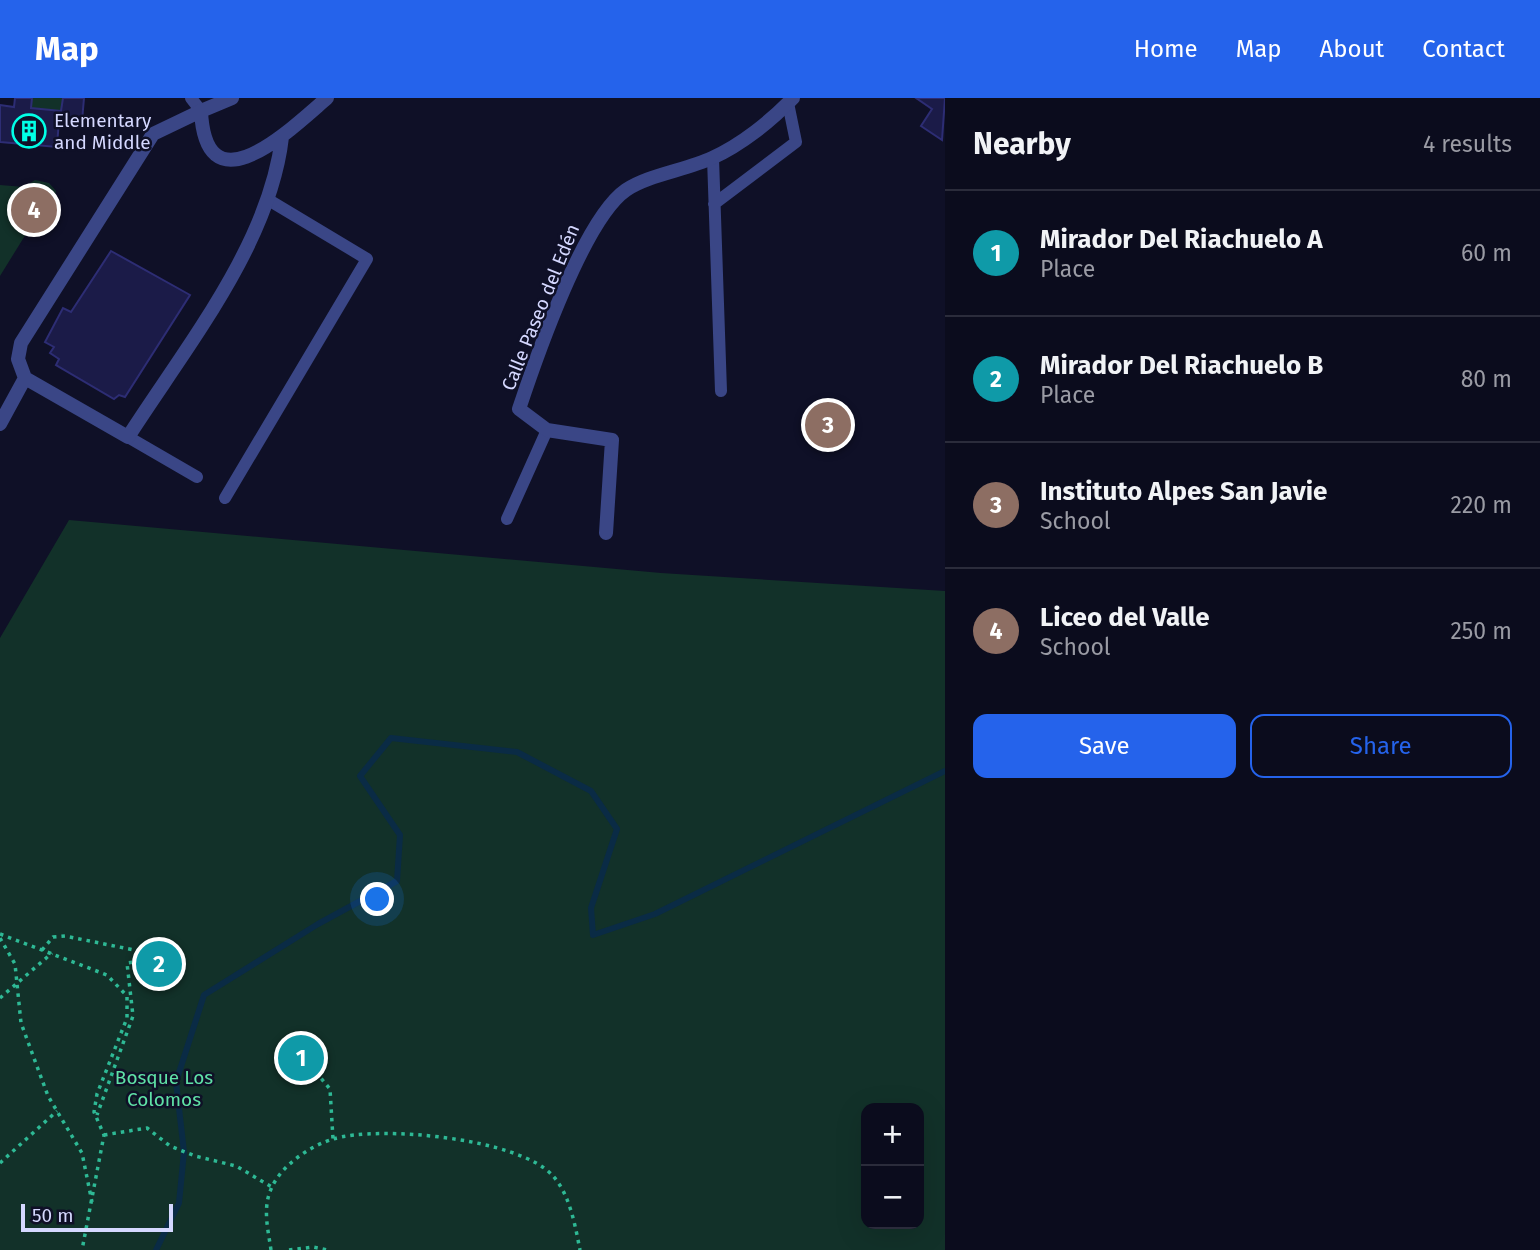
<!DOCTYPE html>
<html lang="en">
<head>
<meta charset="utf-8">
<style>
	body { margin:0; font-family:"Fira Sans",sans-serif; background:#191a2a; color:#f1f3f6 }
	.controls { position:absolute; right:21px; bottom:21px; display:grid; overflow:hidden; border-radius:14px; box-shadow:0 7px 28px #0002 }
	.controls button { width:63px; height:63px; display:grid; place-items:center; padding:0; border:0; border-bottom:2px solid #2b2c3b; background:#0b0c1d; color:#f1f3f6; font:35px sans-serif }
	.scale { position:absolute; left:21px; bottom:18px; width:152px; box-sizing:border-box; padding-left:7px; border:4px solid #d5d8ff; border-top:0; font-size:19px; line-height:24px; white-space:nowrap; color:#d5d8ff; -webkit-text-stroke:5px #0f1027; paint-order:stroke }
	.you { position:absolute; left:378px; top:802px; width:24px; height:24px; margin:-18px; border:5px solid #fff; border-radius:50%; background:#1a73e8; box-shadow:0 0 0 10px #1a73e833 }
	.badge { display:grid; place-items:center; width:46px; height:46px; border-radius:50%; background:#2563eb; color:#fff; font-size:23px; font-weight:700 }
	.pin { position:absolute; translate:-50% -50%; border:4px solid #fff; box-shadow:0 2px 7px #0006 }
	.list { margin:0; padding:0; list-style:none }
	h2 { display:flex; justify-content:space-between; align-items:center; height:91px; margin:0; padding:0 28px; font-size:30px }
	h2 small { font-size:23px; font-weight:400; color:#9a9ba4 }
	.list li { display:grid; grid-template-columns:46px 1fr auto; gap:21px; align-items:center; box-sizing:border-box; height:126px; padding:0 28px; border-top:2px solid #2b2c3b }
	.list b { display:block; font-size:26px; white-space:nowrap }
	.list p { margin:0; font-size:23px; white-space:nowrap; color:#9a9ba4 }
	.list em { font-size:23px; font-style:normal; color:#9a9ba4 }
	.actions { display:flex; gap:14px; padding:21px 28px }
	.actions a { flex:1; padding:16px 0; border:2px solid #2563eb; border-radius:14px; text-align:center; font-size:24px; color:#2563eb }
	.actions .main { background:#2563eb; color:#fff }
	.map { position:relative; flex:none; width:945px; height:1152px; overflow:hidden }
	header { display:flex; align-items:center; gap:42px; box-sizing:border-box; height:98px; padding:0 35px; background:#2563eb; color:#fff }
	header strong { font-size:33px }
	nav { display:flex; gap:38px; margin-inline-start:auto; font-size:24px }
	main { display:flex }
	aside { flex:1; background:#0b0c1d }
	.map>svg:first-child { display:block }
</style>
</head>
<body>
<header>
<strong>Map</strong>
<nav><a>Home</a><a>Map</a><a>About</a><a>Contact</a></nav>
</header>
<main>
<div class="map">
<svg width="945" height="1152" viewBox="0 0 945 1152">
	<rect width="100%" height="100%" fill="#0f1027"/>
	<path fill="#123129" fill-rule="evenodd" d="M32 0H63L61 13 31 10Z
		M35 82 49 85 56 93 53 107 34 123 0 178V87L24 89Z
		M69 422 661 475 945 493V1152H0V540ZM866 1010H919V1126H866Z"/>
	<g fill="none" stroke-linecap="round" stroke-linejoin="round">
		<path stroke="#0a2b45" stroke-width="6" d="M156 1152 179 1105 184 1054 176 984 204 897 318 826 397 783 400 737 360 678 391 640 517 654 591 693 617 731 591 810 593 837 655 816 945 673"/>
	</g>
	<path fill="#1b1b48" stroke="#2d2d74" stroke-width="2" d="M15 0H32L31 10 61 13 63 0H84L82 23 59 21 57 49 0 44V7L14 9Z
		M916 0H945L942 42 921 28 932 11Z
		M111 153 190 197 125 299 119 297 114 301 56 267 59 261 50 255 54 249 45 244 63 210 71 214Z"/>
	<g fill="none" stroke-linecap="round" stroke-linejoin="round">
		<path stroke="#2eb995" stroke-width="3.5" stroke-dasharray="3.5 5" stroke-linecap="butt" d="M0 836 107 877 127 898V920L97 996 94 1014 104 1037 82 1152
			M0 840 15 866 21 925 48 998 82 1055 92 1104
			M42 852 53 839 65 838 139 853 159 861 127 865 133 918 97 1017
			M0 900 52 855
			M305 961 330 991 333 1041
			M104 1037 147 1030 170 1048 195 1058 236 1068 272 1089
			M0 1065 57 1013
			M271 1152C268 1131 262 1109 272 1089 282 1067 310 1048 333 1041 379 1027 520 1040 553 1078 570 1097 575 1127 580 1152
			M289 1152 313 1149 328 1152"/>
		<path stroke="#3a4686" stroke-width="12" d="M191 0 201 13
			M713 60 721 293
			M714 106 796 44 788 5
			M128 339 197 379
			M225 400 367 161 267 101
			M507 421 547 332"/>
		<path stroke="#3a4686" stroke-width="14" d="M232 0 201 13C206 115 292 30 327 0
			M201 13 153 36 21 245 18 261 25 280 128 339C185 250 270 146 282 39
			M0 326 25 280
			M606 435 612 342 547 332 519 311C536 260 584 121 626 92 648 77 686 72 712 60 741 47 771 23 793 0"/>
	</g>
	<defs>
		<symbol id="building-ring" viewBox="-11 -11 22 22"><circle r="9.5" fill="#0f1027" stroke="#01ffe6" stroke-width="1.5"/><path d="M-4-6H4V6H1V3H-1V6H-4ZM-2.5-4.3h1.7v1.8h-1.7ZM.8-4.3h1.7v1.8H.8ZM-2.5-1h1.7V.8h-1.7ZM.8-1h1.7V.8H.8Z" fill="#01ffe6"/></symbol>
	</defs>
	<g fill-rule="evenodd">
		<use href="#building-ring" x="10" y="14" width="38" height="38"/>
	</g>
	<g text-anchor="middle" stroke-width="5" stroke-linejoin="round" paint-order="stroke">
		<g font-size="19" fill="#d5d8ff" stroke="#0f1027" text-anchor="start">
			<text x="54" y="29">Elementary<tspan x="54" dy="22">and Middle</tspan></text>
		</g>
		<g font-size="19" fill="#d5d8ff" stroke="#0f1027">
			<text transform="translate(540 209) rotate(-68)" y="7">Calle Paseo del Edén</text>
		</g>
		<g font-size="19" fill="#5fe1a6" stroke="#0f1027">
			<text x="164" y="986">Bosque Los<tspan x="164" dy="22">Colomos</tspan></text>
		</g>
	</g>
</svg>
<div class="controls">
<button>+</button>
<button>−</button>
</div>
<div class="scale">50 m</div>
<div class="you"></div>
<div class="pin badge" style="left:301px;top:960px;background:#0f9aa8">1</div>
<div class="pin badge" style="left:159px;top:866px;background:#0f9aa8">2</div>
<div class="pin badge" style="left:828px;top:327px;background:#8d6e63">3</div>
<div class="pin badge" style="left:34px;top:112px;background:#8d6e63">4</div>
</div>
<aside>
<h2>Nearby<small>4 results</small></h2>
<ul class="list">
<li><span class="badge" style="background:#0f9aa8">1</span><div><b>Mirador Del Riachuelo A</b><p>Place</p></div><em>60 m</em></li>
<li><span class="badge" style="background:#0f9aa8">2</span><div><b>Mirador Del Riachuelo B</b><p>Place</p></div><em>80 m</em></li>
<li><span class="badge" style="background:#8d6e63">3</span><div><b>Instituto Alpes San Javie</b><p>School</p></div><em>220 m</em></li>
<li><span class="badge" style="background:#8d6e63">4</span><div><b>Liceo del Valle</b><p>School</p></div><em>250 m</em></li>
</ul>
<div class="actions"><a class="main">Save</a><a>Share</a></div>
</aside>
</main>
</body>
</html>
